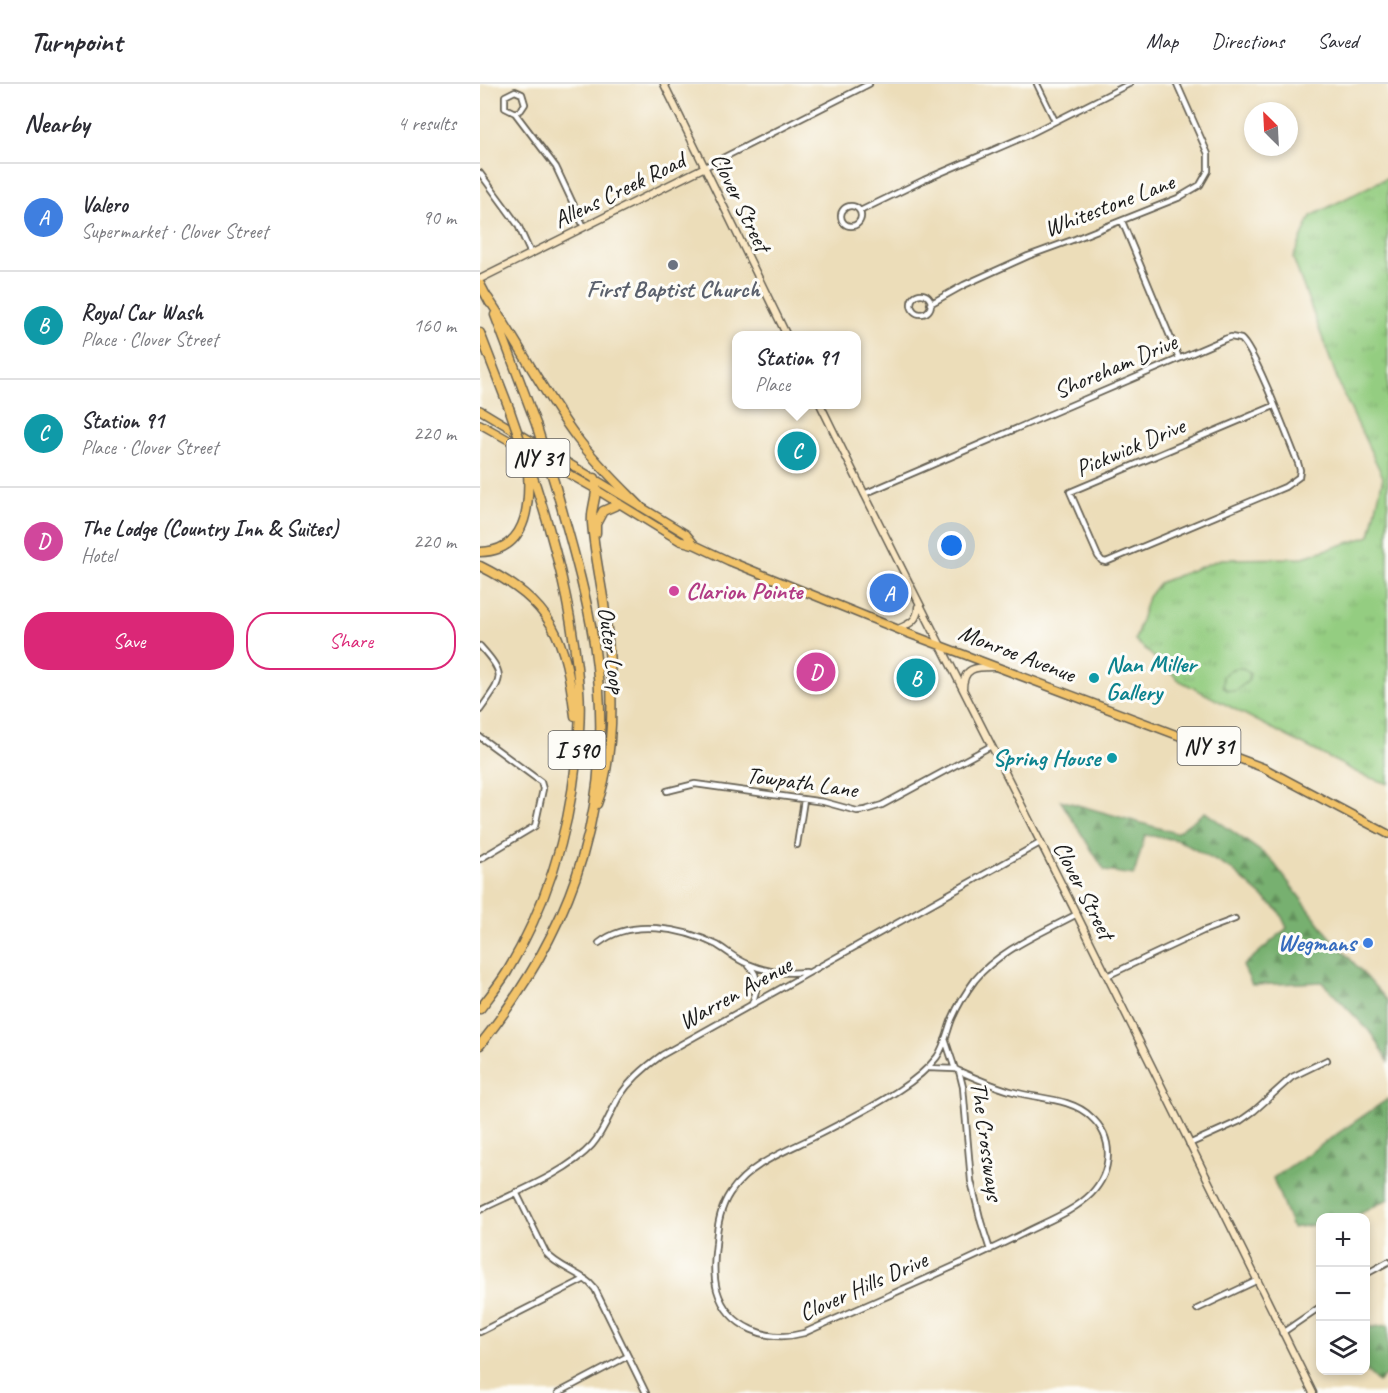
<!DOCTYPE html>
<html lang="en">
<head>
<meta charset="utf-8">
<style>
	body { margin:0; font-family:Caveat,sans-serif; background:#f2f2f3; color:#2b2b33 }
	.controls { position:absolute; right:18px; bottom:18px; display:grid; overflow:hidden; border-radius:12px; box-shadow:0 3px 9px #0003 }
	.controls button { width:54px; height:54px; display:grid; place-items:center; padding:0; border:0; border-bottom:2px solid #e1e1e2; background:#fff; color:#2b2b33; font:30px sans-serif }
	.compass { position:absolute; left:764px; top:18px; width:54px; height:54px; border-radius:50%; background:#fff; box-shadow:0 3px 9px #0003; rotate:336deg }
	.you { position:absolute; left:472px; top:462px; width:21px; height:21px; margin:-15px; border:4px solid #fff; border-radius:50%; background:#1a73e8; box-shadow:0 0 0 9px #1a73e833 }
	.badge { display:grid; place-items:center; width:39px; height:39px; border-radius:50%; background:#db2777; color:#fff; font-size:20px; font-weight:700 }
	.pin { position:absolute; translate:-50% -50%; border:3px solid #fff; box-shadow:0 2px 6px #0006 }
	.popup { position:absolute; left:252px; top:247px; width:129px; height:78px; box-sizing:border-box; display:grid; place-content:center; border-radius:12px; background:#fff; filter:drop-shadow(0 2px 4px #0005); font-size:20px; white-space:nowrap; color:#7c7c81 }
	.popup b { font-size:22px; color:#2b2b33 }
	.popup::after { content:''; position:absolute; left:50%; top:100%; margin-left:-12px; border:12px solid transparent; border-top-color:#fff }
	.list { margin:0; padding:0; list-style:none }
	h2 { display:flex; justify-content:space-between; align-items:center; height:78px; margin:0; padding:0 24px; font-size:26px }
	h2 small { font-size:20px; font-weight:400; color:#7c7c81 }
	.list li { display:grid; grid-template-columns:39px 1fr auto; gap:18px; align-items:center; box-sizing:border-box; height:108px; padding:0 24px; border-top:2px solid #e1e1e2 }
	.list b { display:block; font-size:22px; white-space:nowrap }
	.list p { margin:0; font-size:20px; white-space:nowrap; color:#7c7c81 }
	.list em { font-size:20px; font-style:normal; color:#7c7c81 }
	.actions { display:flex; gap:12px; padding:18px 24px }
	.actions a { flex:1; padding:14px 0; border:2px solid #db2777; border-radius:24px; text-align:center; font-size:21px; color:#db2777 }
	.actions .main { background:#db2777; color:#fff }
	.icon { flex:none; width:33px; height:33px; fill:none; stroke:currentColor; stroke-width:2; stroke-linecap:round; stroke-linejoin:round }
	.map { position:relative; flex:none; width:908px; height:1309px; overflow:hidden }
	header { display:flex; align-items:center; gap:36px; box-sizing:border-box; height:84px; padding:0 30px; background:#fff; border-bottom:2px solid #e1e1e2 }
	header strong { font-size:28px }
	nav { display:flex; gap:33px; margin-inline-start:auto; font-size:21px }
	main { display:flex }
	aside { flex:1; background:#fff }
	.map>svg:first-child { display:block }
</style>
</head>
<body>
<header>
<strong>Turnpoint</strong>
<nav><a>Map</a><a>Directions</a><a>Saved</a></nav>
</header>
<main>
<aside>
<h2>Nearby<small>4 results</small></h2>
<ul class="list">
<li><span class="badge" style="background:#3f7fe0">A</span><div><b>Valero</b><p>Supermarket · Clover Street</p></div><em>90 m</em></li>
<li><span class="badge" style="background:#0f9aa8">B</span><div><b>Royal Car Wash</b><p>Place · Clover Street</p></div><em>160 m</em></li>
<li><span class="badge" style="background:#0f9aa8">C</span><div><b>Station 91</b><p>Place · Clover Street</p></div><em>220 m</em></li>
<li><span class="badge" style="background:#d1479c">D</span><div><b>The Lodge (Country Inn &amp; Suites)</b><p>Hotel</p></div><em>220 m</em></li>
</ul>
<div class="actions"><a class="main">Save</a><a>Share</a></div>
</aside>
<div class="map">
<svg width="908" height="1309" viewBox="0 0 908 1309">
	<defs>
		<pattern id="grass-tufts" width="24" height="20" patternUnits="userSpaceOnUse" patternTransform="scale(1.5)"><rect width="24" height="20" fill="#94cd81"/><path d="M3 7l-1-3M5 7V3M7 7l1-3M15 17l-1-3M17 17v-4M19 17l1-3" fill="none" stroke="#7faf6f"/></pattern>
		<pattern id="forest-firs" width="22" height="20" patternUnits="userSpaceOnUse" patternTransform="scale(1.5)"><rect width="22" height="20" fill="#77b06f"/><path d="M5 1l3.5 6h-7zM16 11l3.5 6h-7z" fill="#618e5a"/></pattern>
	</defs>
	<rect width="100%" height="100%" fill="#fdfcf7"/>
	<filter id="ink" filterUnits="userSpaceOnUse"><feTurbulence type="fractalNoise" baseFrequency=".0167" numOctaves="2"/><feDisplacementMap in="SourceGraphic" scale="12" xChannelSelector="R" yChannelSelector="G"/><feConvolveMatrix kernelMatrix="1 2 1 2 8 2 1 2 1" color-interpolation-filters="sRGB"/></filter>
	<filter id="wash" filterUnits="userSpaceOnUse"><feTurbulence type="fractalNoise" baseFrequency=".008" numOctaves="4" result="noise"/><feDisplacementMap in="SourceGraphic" scale="24" xChannelSelector="R" yChannelSelector="G"/><feGaussianBlur stdDeviation="1.35" result="paint"/><feColorMatrix in="noise" values="0 0 0 0 0 0 0 0 0 0 0 0 0 0 0 0 0 1.4 0 .05"/><feComposite in="paint" operator="in"/></filter>
	<g filter="url(#wash)">
		<rect width="100%" height="100%" fill="#ecddb9"/>
		<path fill="url(#grass-tufts)" stroke="#58744e" stroke-width="1.5" d="M908 93V700L882 691 700 597 655 556 668 513 679 499 741 475 820 474 890 452 903 393 861 305 813 174 831 132Z"/>
		<path fill="url(#forest-firs)" stroke="#4a6646" stroke-width="1.5" d="M580 716 696 749 725 728 790 774 847 849 908 917V977L893 951 842 898 772 901 763 882 807 844 799 827 752 786 698 756 665 751 654 791 625 787Z
			M908 1015V1115L874 1133 840 1134V1140L812 1144 793 1094Z
			M908 1241V1290L898 1298 886 1286V1244Z"/>
		<path fill="#94cd81" stroke="#58744e" stroke-width="1.5" d="M757 584H763L770 590 768 597 755 607 747 606 743 602V592L750 586Z"/>
	</g>
	<g filter="url(#ink)">
		<g fill="none" stroke-linecap="round" stroke-linejoin="round">
			<defs>
				<path id="street" d="M557 0 575 37
					M35 29 41 26 45 20 42 10 35 7 25 12V24L35 29 76 83 104 143
					M225 83 389 0
					M0 89 38 141 51 170
					M361 132a10 10 0 1 1 20 0a10 10 0 1 1-20 0Z
					M380 127 444 96 546 52 649 0
					M642 137 699 274
					M431 220a10 10 0 1 1 20 0a10 10 0 1 1-20 0Z
					M450 220 484 201 548 172 595 155 698 114 720 101 728 87V70L697 0
					M384 410 745 255 751 253 761 255C775 266 809 357 818 379L820 386 819 393 805 403 626 478 622 477 618 472 590 408 794 322
					M0 562C28 593 22 594 0 626
					M0 653 61 698 63 705 55 742 0 775
					M187 707 215 700 344 718 377 727 385 726 402 721 511 662
					M317 761 324 716
					M119 859C150 834 203 844 237 861 247 867 257 876 268 880 286 888 307 890 326 888
					M269 882C281 893 277 906 272 920
					M627 892 723 847 755 835
					M465 955 475 985 479 987C497 995 515 1003 534 1008 559 1015 592 1014 611 1033 635 1054 632 1088 611 1110 593 1128 567 1137 544 1149 472 1185 397 1216 324 1249 288 1259 248 1244 237 1206 233 1191 234 1175 236 1160 237 1142 240 1124 250 1109 269 1081 303 1068 332 1054 362 1039 392 1024 419 1006 433 997 447 986 457 973 465 962 467 947 472 935 478 921 486 908 495 896 519 866 564 848 597 830
					M448 984 475 985
					M479 987 483 1003 491 1097 501 1138 510 1166
					M709 1060 760 1037 774 1027 812 993 847 976
					M36 1108 66 1169C80 1185 102 1188 115 1205L166 1309
					M0 1126C34 1109 87 1089 112 1061 124 1047 130 1029 139 1013 150 996 165 983 182 971L560 759
					M886 1190 908 1178
					M717 1225 776 1197
					M0 1248 105 1195
					M802 1249 840 1223
					M78 1309 148 1272"/>
				<path id="secondary" d="M184 0 307 252
					M0 195 225 83
					M340 320C424 492 512 661 597 831 677 990 753 1150 833 1309
					M418 545C430 540 438 536 438 523
					M483 605C483 582 497 583 515 583"/>
				<path id="primary" d="M0 326 206 450 215 461
					M0 340 117 406 200 457 215 461 249 477 427 549 784 684 908 750"/>
				<path id="highway" d="M0 200 10 219
					M8 214C39 260 64 310 97 354 116 379 138 400 160 422
					M15 231 56 340
					M0 249 29 324
					M115 394C120 408 110 423 112 439 114 466 120 493 124 520 130 566 134 611 130 657 128 678 125 700 117 720
					M116 449V440L123 427 139 420
					M0 468C46 467 50 424 48 388
					M0 482C74 519 85 553 95 632
					M0 925C9 913 19 901 27 888 66 822 88 754 96 678 99 654 101 628 99 605 93 524 72 445 45 370
					M0 961C98 838 137 716 114 559 106 507 90 455 76 404"/>
			</defs>
			<use href="#street" stroke="#656053" stroke-width="8"/>
			<use href="#secondary" stroke="#656053" stroke-width="9"/>
			<use href="#primary" stroke="#656053" stroke-width="10"/>
			<use href="#highway" stroke="#656053" stroke-width="11"/>
			<use href="#street" stroke="#fff" stroke-width="4.5"/>
			<use href="#secondary" stroke="#fae7c3" stroke-width="6"/>
			<use href="#primary" stroke="#f2c36a" stroke-width="7"/>
			<use href="#highway" stroke="#f2c36a" stroke-width="8"/>
			<defs>
				<path id="highway-bridge" d="M29 324 45 370
					M56 340 76 404"/>
			</defs>
			<use href="#highway-bridge" stroke="#656053" stroke-width="11" stroke-linecap="butt"/>
			<use href="#highway-bridge" stroke="#f2c36a" stroke-width="8"/>
		</g>
	</g>
	<circle fill="#6b7280" stroke="#fdfcf7" stroke-width="2" cx="193" cy="181" r="6"/>
	<circle fill="#d1479c" stroke="#fdfcf7" stroke-width="2" cx="194" cy="507" r="6"/>
	<g fill="#0f9aa8" stroke="#fdfcf7" stroke-width="2">
		<circle cx="614" cy="594" r="6"/>
		<circle cx="632" cy="674" r="6"/>
	</g>
	<circle fill="#3f7fe0" stroke="#fdfcf7" stroke-width="2" cx="888" cy="859" r="6"/>
	<g text-anchor="middle" stroke-width="6" stroke-linejoin="round" paint-order="stroke">
		<g fill="#fdfcf7" stroke="#605f5e" stroke-width="1.5">
			<rect x="26.5" y="355" width="63" height="38" rx="4.5"/>
			<rect x="697.5" y="643" width="63" height="38" rx="4.5"/>
			<rect x="68.5" y="647" width="57" height="38" rx="4.5"/>
		</g>
		<g font-size="22" font-weight="bold" fill="#1c1c1c">
			<text x="58" y="382">NY 31</text>
			<text x="729" y="670">NY 31</text>
			<text x="97" y="674">I 590</text>
		</g>
		<g font-size="24" fill="#1c1c1c" stroke="#fdfcf7">
			<text transform="translate(139 106) rotate(-26)" y="8">Allens Creek Road</text>
			<text transform="translate(261 118) rotate(64)" y="8">Clover Street</text>
			<text transform="translate(629 121) rotate(-21)" y="8">Whitestone Lane</text>
			<text transform="translate(635 282) rotate(-23)" y="8">Shoreham Drive</text>
			<text transform="translate(650 363) rotate(-23)" y="8">Pickwick Drive</text>
			<text transform="translate(132 566) rotate(82)" y="8">Outer Loop</text>
			<text transform="translate(537 569) rotate(21)" y="8">Monroe Avenue</text>
			<text transform="translate(322 698) rotate(8)" y="8">Towpath Lane</text>
			<text transform="translate(604 806) rotate(63)" y="8">Clover Street</text>
			<text transform="translate(255 909) rotate(-29)" y="8">Warren Avenue</text>
			<text transform="translate(507 1057) rotate(82)" y="8">The Crossways</text>
			<text transform="translate(383 1202) rotate(-24)" y="8">Clover Hills Drive</text>
		</g>
		<g font-size="24" font-weight="bold" fill="#5b616d" stroke="#fdfcf7">
			<text x="193" y="213">First Baptist Church</text>
		</g>
		<g font-size="24" font-weight="bold" fill="#b23c85" stroke="#fdfcf7" text-anchor="start">
			<text x="206" y="515">Clarion Pointe</text>
		</g>
		<g font-size="24" font-weight="bold" fill="#0d838f" stroke="#fdfcf7" text-anchor="start">
			<text x="626" y="588">Nan Miller<tspan x="626" dy="28">Gallery</tspan></text>
			<text x="620" y="682" text-anchor="end">Spring House</text>
		</g>
		<g font-size="24" font-weight="bold" fill="#366cbe" stroke="#fdfcf7" text-anchor="end">
			<text x="876" y="867">Wegmans</text>
		</g>
	</g>
</svg>
<div class="controls">
<button>+</button>
<button>−</button>
<button><svg class="icon" aria-label="layers" viewBox="0 0 24 24"><path d="M12 4l9 5-9 5-9-5zM3 14l9 5 9-5"/></svg></button>
</div>
<svg class="compass" viewBox="-18 -18 36 36"><path d="M0-13l5 13h-10z" fill="#e53935"/><path d="M0 13l5-13h-10z" fill="#7c7c81"/></svg>
<div class="you"></div>
<div class="pin badge" style="left:409px;top:509px;background:#3f7fe0">A</div>
<div class="pin badge" style="left:436px;top:594px;background:#0f9aa8">B</div>
<div class="pin badge" style="left:317px;top:367px;background:#0f9aa8">C</div>
<div class="popup"><b>Station 91</b>Place</div>
<div class="pin badge" style="left:336px;top:588px;background:#d1479c">D</div>
</div>
</main>
</body>
</html>
